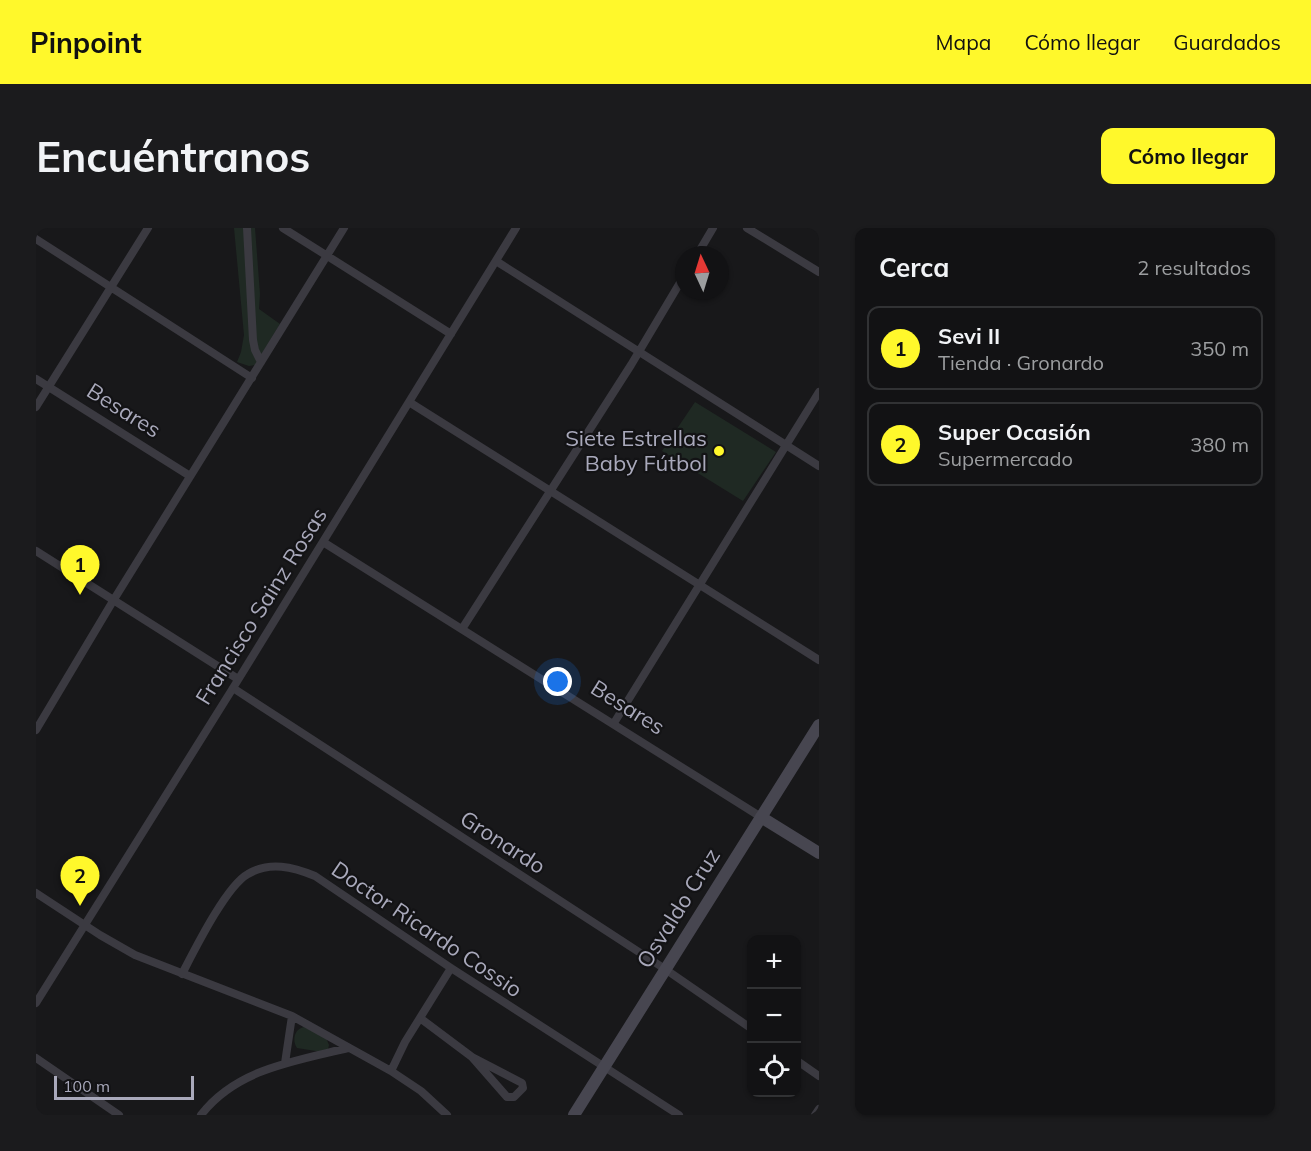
<!DOCTYPE html>
<html lang="es">
<head>
<meta charset="utf-8">
<style>
	body { margin:0; font-family:Mulish,sans-serif; background:#1b1b1d; color:#f1f3f6 }
	.controls { position:absolute; right:18px; bottom:18px; display:grid; overflow:hidden; border-radius:12px; box-shadow:0 2px 4px #0004 }
	.controls button { width:54px; height:54px; display:grid; place-items:center; padding:0; border:0; border-bottom:2px solid #313234; background:#121214; color:#f1f3f6; font:30px sans-serif }
	.compass { position:absolute; left:639px; top:18px; width:54px; height:54px; border-radius:50%; background:#121214; box-shadow:0 2px 4px #0004; rotate:356deg }
	.scale { position:absolute; left:18px; bottom:15px; width:140px; box-sizing:border-box; padding-left:6px; border:3px solid #a9a9bb; border-top:0; font-size:16px; line-height:21px; white-space:nowrap; color:#a9a9bb; -webkit-text-stroke:4px #131315; paint-order:stroke }
	.you { position:absolute; left:522px; top:454px; width:21px; height:21px; margin:-15px; border:4px solid #fff; border-radius:50%; background:#1a73e8; box-shadow:0 0 0 9px #1a73e833 }
	.badge { display:grid; place-items:center; width:39px; height:39px; border-radius:50%; background:#fff82b; color:#111; font-size:20px; font-weight:700 }
	.pin { position:absolute; translate:-50% -50px; filter:drop-shadow(0 2px 3px #0008) }
	.pin::after { content:''; position:absolute; top:32px; width:21px; height:18px; background:inherit; clip-path:polygon(0 0,100% 0,50% 100%) }
	.list { margin:0; padding:0; list-style:none }
	h2 { display:flex; justify-content:space-between; align-items:center; height:78px; margin:0; padding:0 24px; font-size:26px }
	h2 small { font-size:20px; font-weight:400; color:#9c9ea0 }
	.list li { display:grid; grid-template-columns:39px 1fr auto; gap:18px; align-items:center; box-sizing:border-box; height:84px; margin:0 12px 12px; padding:0 12px; border:2px solid #313234; border-radius:12px }
	.list b { display:block; font-size:22px; white-space:nowrap }
	.list p { margin:0; font-size:20px; white-space:nowrap; color:#9c9ea0 }
	.list em { font-size:20px; font-style:normal; color:#9c9ea0 }
	.icon { flex:none; width:33px; height:33px; fill:none; stroke:currentColor; stroke-width:2; stroke-linecap:round; stroke-linejoin:round }
	.map { position:relative; flex:none; width:783px; height:887px; overflow:hidden; border-radius:12px }
	header { display:flex; align-items:center; gap:36px; box-sizing:border-box; height:84px; padding:0 30px; background:#fff82b; color:#111 }
	header strong { font-size:28px }
	nav { display:flex; gap:33px; margin-inline-start:auto; font-size:21px }
	.intro { display:flex; align-items:center; justify-content:space-between; box-sizing:border-box; height:144px; padding:0 36px }
	h1 { margin:0; font-size:42px }
	.button { padding:15px 27px; border-radius:12px; background:#fff82b; color:#111; font-size:21px; font-weight:700 }
	main { display:flex; gap:36px; padding:0 36px }
	aside { flex:1; background:#121214; border-radius:12px; box-shadow:0 2px 4px #0004 }
	.map>svg:first-child { display:block }
</style>
</head>
<body>
<header>
<strong>Pinpoint</strong>
<nav><a>Mapa</a><a>Cómo llegar</a><a>Guardados</a></nav>
</header>
<div class="intro"><h1>Encuéntranos</h1><a class="button">Cómo llegar</a></div>
<main>
<div class="map">
<svg width="783" height="887" viewBox="0 0 783 887">
	<rect width="100%" height="100%" fill="#18181a"/>
	<path fill="#1f2923" d="M198 0H219L224 66 223 81 244 96 219 137 213 138 201 134 205 124 208 107Z
		M659 174 740 224 707 273 626 223Z
		M268 799 290 810 293 817 292 821 286 824 261 820C256 813 258 801 268 799Z"/>
	<g fill="none" stroke-linecap="round" stroke-linejoin="round">
		<path stroke="#3b3a41" stroke-width="8" d="M211 0 217 112 219 122 225 134
			M247 0 415 106
			M711 0 783 44
			M0 11 216 150
			M661 27 677 0
			M460 33 783 238
			M0 151 154 248
			M373 174 783 432
			M0 179 112 0
			M287 314 725 589
			M0 323 202 451
			M426 401 595 137 648 48
			M197 460 629 741 716 801
			M578 495 783 164
			M0 502 77 373 308 0
			M0 665 64 707 99 727 256 788 355 843 385 863 411 887
			M146 746C158 723 190 658 212 646 234 633 257 639 279 648L415 740 643 887
			M0 775 197 460 480 0
			M384 790 436 829 471 869H478L487 860 486 855 436 829
			M0 830 83 887
			M760 832 783 848
			M249 835 256 788
			M355 843 369 814 415 740
			M165 887C200 841 259 833 312 820
			M779 887 783 881"/>
		<path stroke="#474650" stroke-width="12" d="M725 589 783 625
			M538 887 783 497"/>
	</g>
	<circle fill="#fff82b" stroke="#131315" stroke-width="2" cx="683" cy="223" r="6"/>
	<g text-anchor="middle" stroke-width="4.5" stroke-linejoin="round" paint-order="stroke">
		<g font-size="22" fill="#a9a9bb" stroke="#131315">
			<text transform="translate(88 182) rotate(32)" y="8">Besares</text>
			<text transform="translate(225 378) rotate(-58)" y="8">Francisco Sainz Rosas</text>
			<text transform="translate(592 479) rotate(32)" y="8">Besares</text>
			<text transform="translate(467 614) rotate(33)" y="8">Gronardo</text>
			<text transform="translate(642 680) rotate(-58)" y="8">Osvaldo Cruz</text>
			<text transform="translate(391 701) rotate(34)" y="8">Doctor Ricardo Cossio</text>
		</g>
		<g font-size="22" fill="#a9a9bb" stroke="#131315" text-anchor="end">
			<text x="671" y="218">Siete Estrellas<tspan x="671" dy="25">Baby Fútbol</tspan></text>
		</g>
	</g>
</svg>
<div class="controls">
<button>+</button>
<button>−</button>
<button><svg class="icon" aria-label="locate" viewBox="0 0 24 24"><circle cx="12" cy="12" r="6"/><path d="M12 2v4M12 18v4M2 12h4M18 12h4"/></svg></button>
</div>
<svg class="compass" viewBox="-18 -18 36 36"><path d="M0-13l5 13h-10z" fill="#e53935"/><path d="M0 13l5-13h-10z" fill="#9c9ea0"/></svg>
<div class="scale">100 m</div>
<div class="you"></div>
<div class="pin badge" style="left:44px;top:367px">1</div>
<div class="pin badge" style="left:44px;top:678px">2</div>
</div>
<aside>
<h2>Cerca<small>2 resultados</small></h2>
<ul class="list">
<li><span class="badge">1</span><div><b>Sevi II</b><p>Tienda · Gronardo</p></div><em>350 m</em></li>
<li><span class="badge">2</span><div><b>Super Ocasión</b><p>Supermercado</p></div><em>380 m</em></li>
</ul>
</aside>
</main>
</body>
</html>
